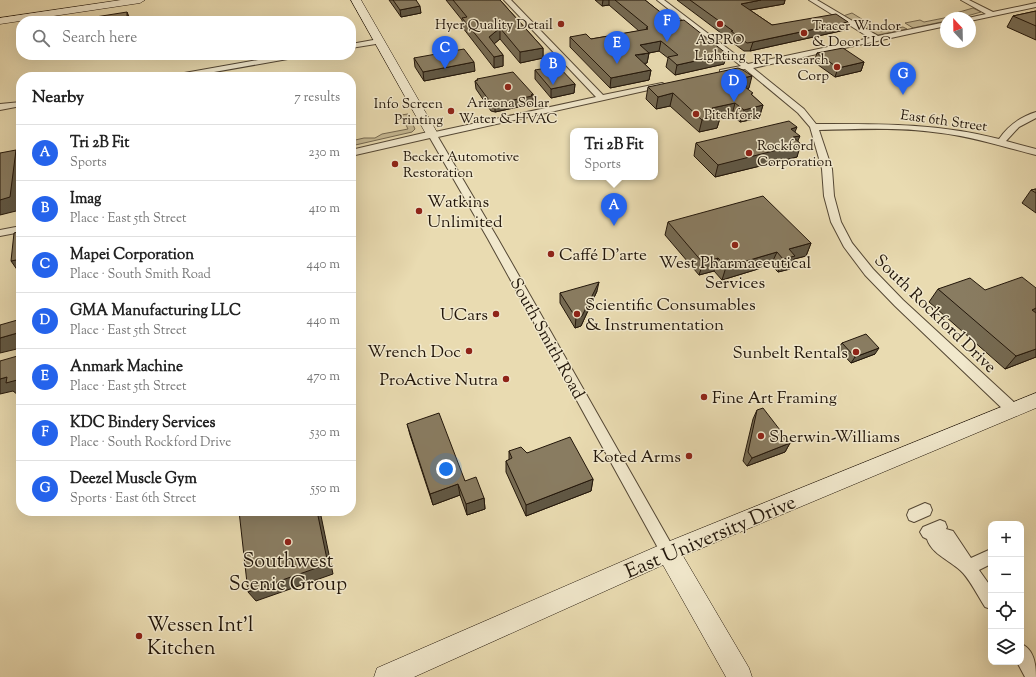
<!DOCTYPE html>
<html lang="en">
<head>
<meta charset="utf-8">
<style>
	body { margin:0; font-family:"Sorts Mill Goudy",serif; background:#f2f2f2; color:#222 }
	.controls { position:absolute; right:12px; bottom:12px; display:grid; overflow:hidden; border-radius:8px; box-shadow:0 4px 16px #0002 }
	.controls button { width:36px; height:36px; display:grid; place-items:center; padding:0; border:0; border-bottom:1px solid #e0e0e0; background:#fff; color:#222; font:20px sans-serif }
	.compass { position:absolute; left:940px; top:12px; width:36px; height:36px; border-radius:50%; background:#fff; box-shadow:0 4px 16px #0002; rotate:338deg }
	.you { position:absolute; left:446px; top:469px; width:14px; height:14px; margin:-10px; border:3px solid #fff; border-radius:50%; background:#1a73e8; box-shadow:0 0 0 6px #1a73e833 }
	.badge { display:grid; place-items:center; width:26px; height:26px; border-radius:50%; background:#2563eb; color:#fff; font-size:13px; font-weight:700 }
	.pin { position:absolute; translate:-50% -33px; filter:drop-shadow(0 1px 2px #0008) }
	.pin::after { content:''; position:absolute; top:21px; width:14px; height:12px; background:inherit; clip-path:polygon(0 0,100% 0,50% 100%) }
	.popup { position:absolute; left:570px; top:128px; width:88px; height:52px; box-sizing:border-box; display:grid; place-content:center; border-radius:8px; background:#fff; filter:drop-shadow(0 1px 3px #0005); font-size:13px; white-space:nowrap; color:#767676 }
	.popup b { font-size:15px; color:#222 }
	.popup::after { content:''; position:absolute; left:50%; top:100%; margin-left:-8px; border:8px solid transparent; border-top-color:#fff }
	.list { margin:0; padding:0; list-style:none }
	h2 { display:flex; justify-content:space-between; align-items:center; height:52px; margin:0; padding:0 16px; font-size:17px }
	h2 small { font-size:13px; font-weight:400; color:#767676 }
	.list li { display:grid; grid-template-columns:26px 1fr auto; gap:12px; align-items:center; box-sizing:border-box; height:56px; padding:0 16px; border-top:1px solid #e0e0e0 }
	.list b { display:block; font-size:15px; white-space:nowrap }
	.list p { margin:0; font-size:13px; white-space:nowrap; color:#767676 }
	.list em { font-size:13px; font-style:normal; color:#767676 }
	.icon { flex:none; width:22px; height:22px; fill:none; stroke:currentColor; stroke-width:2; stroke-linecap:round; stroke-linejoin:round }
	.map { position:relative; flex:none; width:1036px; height:677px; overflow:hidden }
	.search { position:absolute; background:#fff; box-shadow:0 4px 16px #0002; left:16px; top:16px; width:340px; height:44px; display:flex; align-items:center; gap:10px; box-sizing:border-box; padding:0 14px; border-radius:16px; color:#767676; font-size:15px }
	.panel { position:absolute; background:#fff; box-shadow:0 4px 16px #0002; left:16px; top:72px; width:340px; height:444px; border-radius:16px }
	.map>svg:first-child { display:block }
</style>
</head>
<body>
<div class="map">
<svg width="1036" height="677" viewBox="0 0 1036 677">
	<rect width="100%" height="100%" fill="#e9dbb1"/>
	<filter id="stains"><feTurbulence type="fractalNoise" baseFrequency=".005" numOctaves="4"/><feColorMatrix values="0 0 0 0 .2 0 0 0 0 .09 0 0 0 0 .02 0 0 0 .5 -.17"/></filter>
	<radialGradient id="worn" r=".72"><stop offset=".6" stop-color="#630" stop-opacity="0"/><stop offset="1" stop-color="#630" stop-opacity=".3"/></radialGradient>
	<path fill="#c7ba95" stroke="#746850" d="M973 8 981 12 960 18H946V21L913 28 905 23 920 20 924 22 959 15 956 13Z
		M852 13 881 31 903 27 907 29 878 35 843 16Z
		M408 114 415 129 412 132 351 146V141L364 138H375L382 134 408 129 401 115Z"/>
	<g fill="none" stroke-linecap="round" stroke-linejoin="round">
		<defs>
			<path id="street" d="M504 0H511L603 95 662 83 666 85 662 87 438 137 498 239 673 547 676 552 673 557 668 559 663 557 488 239 430 138 351 156V150L432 131 435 132 596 97Z
				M657 0H664L748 64 870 38 809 0H817L878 36 946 22V26L753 68 804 109 816 124C881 124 936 123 999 139 1009 125 1020 117 1036 112V118L1019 127 1006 141 1036 149V155C1004 147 974 137 941 133 901 127 860 129 819 130L832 169 834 196 841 222 852 243 873 269 903 300 1017 405 1019 409 1017 413 1012 414 1007 413 895 306 865 275 844 247 831 222 824 196 822 169 810 127 798 113 745 69 720 74V70L741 66Z
				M961 0H969L993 12 1036 3V7L970 21V18H968L986 14Z
				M379 39H382V43L351 48V44Z
				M286 55H303L299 57 186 77H169L173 75Z
				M21 102V106L0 110V104Z
				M21 226V232L0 236V230Z
				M925 503 930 505 932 510 930 515 914 522 909 520 907 515 909 510Z
				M940 520 945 522 947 527 946 529 953 531 971 558 991 549V564L979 570 991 587V609L985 607C978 596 971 582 963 573 952 561 932 555 927 539L923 537 920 532 923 527Z
				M1021 644C1034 649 1036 664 1036 677H1025L1017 662H1021Z"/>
			<path id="secondary" d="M121 0H145L140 3 0 24V18Z
				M351 0H361L438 134 436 137H428L426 134Z
				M1036 393V408L683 556 749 668 752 677H726L663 565 414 677H374L377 668 660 545Z"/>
		</defs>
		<use href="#street" stroke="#544734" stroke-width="2"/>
		<use href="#secondary" stroke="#22160a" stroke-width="1"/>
		<use href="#street" fill="#f1e8cc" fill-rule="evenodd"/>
		<use href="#secondary" fill="#f1e8cc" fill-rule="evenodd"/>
	</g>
	<path fill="#766b53" stroke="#22160a" d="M389 0H416L421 13 401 17Z
		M446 0H500L543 48V58L520 63 500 39 494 44 503 55V66L494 68 463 28 462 20Z
		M595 0H645L724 64 675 75 666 67 668 58 659 51 649 53 647 63H644L651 70 649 80 610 88 570 47V37L591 39 639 31 609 5 602 6Z
		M677 0H785L784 4 750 10 772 25 848 22 845 30 750 51H744L729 40V39Z
		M1036 11V40L1007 27 1013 16Z
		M817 53 864 62 861 71 835 77 814 62Z
		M414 58 475 71 424 81 415 67Z
		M535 70 575 84 574 93 551 98 535 79Z
		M477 79 533 94V103H532V104L495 112 491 111 476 89 475 81H477Z
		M648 87 749 88 747 89 753 96 763 105 759 118 740 122 732 115 720 118 717 128 699 132 670 106 656 109 646 99Z
		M795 132 798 141 797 157 715 177 694 156 696 143Z
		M1036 189V213L1022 203 1031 190Z
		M668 222 811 243 806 256 794 259 790 269 778 272 771 265 722 280 714 271 699 275 665 235Z
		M938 289 1036 357 1005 369 929 302Z
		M597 291 581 326 575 328 560 303V293Z
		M842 343 875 354 851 363 838 349Z
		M757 410 790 443 785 452 747 466 743 461 753 419Z
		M407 424 465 481 484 498 485 509 467 515 460 495 433 505 410 435Z
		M509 451 527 453 593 479 591 491 526 516 506 472V461L509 460Z"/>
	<path fill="#605744" stroke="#22160a" d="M603 0H609V5L602 6Z
		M761 0H785L784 4 739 12 741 4Z
		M420 6 421 13 401 17 400 10Z
		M127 12 131 21H127Z
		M848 22 845 30 750 51 753 42Z
		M500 28V39L489 48V37Z
		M661 41 659 51 638 55 640 45Z
		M543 48V58L520 63V52Z
		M649 53 647 63 634 65 635 55Z
		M727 54 724 64 675 75 677 65Z
		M503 55V66L494 68V57Z
		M474 62 475 71 424 81 423 72Z
		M864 62 861 71 835 77 838 68Z
		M651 70 649 80 610 88 611 78Z
		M752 76 749 88 746 89 738 79Z
		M575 84 574 93 551 98V89Z
		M673 93 670 106 656 109 658 97Z
		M533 94V103H532V104L495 112V104Z
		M735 103 732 115 720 118 717 128 699 132 702 120 712 108Z
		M763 105 759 118 740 122 744 110Z
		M797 127 793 137 800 136 796 145 801 144 797 157 715 177 718 165 791 129Z
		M16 150 21 157V197L20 210 0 215V200Z
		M811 243 806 256 794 259 790 269 778 272 783 259 789 249Z
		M777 252 771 265 722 280 726 267Z
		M718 258 714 271 699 275 703 263Z
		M21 259V270L18 271 11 261Z
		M599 282 597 291 581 326 575 328 576 318Z
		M1036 308V317L1032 310Z
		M21 332V348L0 353V338Z
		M879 348 875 354 851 363 855 357Z
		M1036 349V357L1005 369 1016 356Z
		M7 377 21 379V395H18L13 391 0 394V379Z
		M790 443 785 452 747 466 752 458Z
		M593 479 591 491 526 516V505Z
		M458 484 460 495 433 505 430 494Z
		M484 498 485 509 467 515 466 504Z
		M317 511H320L333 574 256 601 248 592Z"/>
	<path fill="#897c61" stroke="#22160a" d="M393 0H416L420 6 400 10Z
		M453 0H500L543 48 520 52 500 28 489 37 503 55 494 57 462 18 467 17Z
		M615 0H645L673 22 684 20 727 54 677 65 668 57 678 55 661 41 640 45 649 53 635 55 651 70 611 78 570 37 586 34 591 39 648 29 646 28 648 27Z
		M690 0H761L741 4 772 25 836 14 848 22 753 42 747 43 731 31H733Z
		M1036 11V26L1013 16Z
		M127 12V21H70Z
		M843 48 864 62 838 68 817 53Z
		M464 49 474 62 423 72 414 58Z
		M558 66 575 84 551 89 535 70Z
		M738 68 743 70 752 76 738 79 747 86 745 87 753 93 751 94 763 105 744 110 735 103 712 108 720 116 702 120 673 93 658 97 648 87Z
		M513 72 533 94 531 95 532 96 495 104 491 103 475 81 478 80 477 79Z
		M789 121 797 127 791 129 800 136 793 137 801 144 718 165 696 143Z
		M16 150 10 197 0 200V153Z
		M1036 189V193L1031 190Z
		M763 196 811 243 789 249 795 256 783 259 777 252 726 267 718 258 703 263 668 222Z
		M21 231V259L11 261 14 233Z
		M1022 277 1036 288V308L1032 310 1036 313V349L1016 356 938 289 970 278 985 290Z
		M599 282 582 316 576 318 560 293Z
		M21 319V332L0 338V325Z
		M866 334 879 348 855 357 842 343Z
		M21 355V379L6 383 7 377 0 379V361Z
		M763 408 790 443 752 458 748 452 757 410Z
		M439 413 465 481 476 477 484 498 466 504 458 484 430 494 407 424Z
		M570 437 593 479 526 505 506 461 512 458 509 451 521 447 527 453Z
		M239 511H317L328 564 248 592Z"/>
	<g fill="#8f2418" stroke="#f1e8cc" stroke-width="1.5">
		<circle cx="561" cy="24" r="4"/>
		<circle cx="720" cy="24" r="4"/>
		<circle cx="804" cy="33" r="4"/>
		<circle cx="837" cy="67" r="4"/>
		<circle cx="508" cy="87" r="4"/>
		<circle cx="451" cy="111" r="4"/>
		<circle cx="696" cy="114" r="4"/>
		<circle cx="749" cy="153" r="4"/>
		<circle cx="395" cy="164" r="4"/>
		<circle cx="419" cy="211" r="4"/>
		<circle cx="735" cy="245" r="4"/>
		<circle cx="551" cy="254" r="4"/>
		<circle cx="496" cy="314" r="4"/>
		<circle cx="577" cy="314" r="4"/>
		<circle cx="469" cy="351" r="4"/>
		<circle cx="856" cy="352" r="4"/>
		<circle cx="506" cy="379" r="4"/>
		<circle cx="704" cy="397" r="4"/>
		<circle cx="761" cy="436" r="4"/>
		<circle cx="689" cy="456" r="4"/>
		<circle cx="288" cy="542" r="4"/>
		<circle cx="139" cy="636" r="4"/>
	</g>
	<g text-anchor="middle" stroke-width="3" stroke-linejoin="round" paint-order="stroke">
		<g font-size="14" fill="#22160a" stroke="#f1e8cc" text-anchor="start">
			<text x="553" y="29" text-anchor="end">Hyer Quality Detail</text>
			<text x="812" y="30">Tracer Windor<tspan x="812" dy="16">&amp; Door LLC</tspan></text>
			<text x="720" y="44" text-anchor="middle">ASPRO<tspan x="720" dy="16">Lighting</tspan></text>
			<text x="829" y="64" text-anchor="end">RT Research<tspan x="829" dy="16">Corp</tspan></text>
			<text x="508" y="107" text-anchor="middle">Arizona Solar<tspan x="508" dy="16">Water &amp; HVAC</tspan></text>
			<text x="443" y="108" text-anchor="end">Info Screen<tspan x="443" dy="16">Printing</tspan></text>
			<text x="704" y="119">Pitchfork</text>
			<text x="757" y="150">Rockford<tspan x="757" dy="16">Corporation</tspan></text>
			<text x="403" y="161">Becker Automotive<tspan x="403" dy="16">Restoration</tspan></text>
		</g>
		<g font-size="14" fill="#22160a" stroke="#f1e8cc">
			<text transform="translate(944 120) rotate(8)" y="5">East 6th Street</text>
		</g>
		<g font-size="17" fill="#22160a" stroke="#f1e8cc" text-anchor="start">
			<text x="427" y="207">Watkins<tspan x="427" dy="20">Unlimited</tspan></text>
			<text x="559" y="260">Caffé D'arte</text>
			<text x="735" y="268" text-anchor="middle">West Pharmaceutical<tspan x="735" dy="20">Services</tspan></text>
			<text x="585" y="310">Scientific Consumables<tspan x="585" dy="20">&amp; Instrumentation</tspan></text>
			<text x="488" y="320" text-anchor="end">UCars</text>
			<text x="461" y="357" text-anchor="end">Wrench Doc</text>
			<text x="848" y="358" text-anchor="end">Sunbelt Rentals</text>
			<text x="498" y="385" text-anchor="end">ProActive Nutra</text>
			<text x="712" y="403">Fine Art Framing</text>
			<text x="769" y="442">Sherwin-Williams</text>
			<text x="681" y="462" text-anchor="end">Koted Arms</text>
		</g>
		<g font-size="17" fill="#22160a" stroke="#f1e8cc">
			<text transform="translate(936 313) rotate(44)" y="6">South Rockford Drive</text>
			<text transform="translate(548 338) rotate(61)" y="6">South Smith Road</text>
		</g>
		<g font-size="20" fill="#22160a" stroke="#f1e8cc">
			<text transform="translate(710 536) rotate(-23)" y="7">East University Drive</text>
		</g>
		<g font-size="20" fill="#22160a" stroke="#f1e8cc">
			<text x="288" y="567">Southwest<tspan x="288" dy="23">Scenic Group</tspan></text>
			<text x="147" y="631" text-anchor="start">Wessen Int'l<tspan x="147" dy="23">Kitchen</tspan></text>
		</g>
	</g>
	<rect width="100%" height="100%" filter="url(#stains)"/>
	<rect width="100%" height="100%" fill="url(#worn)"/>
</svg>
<div class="controls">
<button>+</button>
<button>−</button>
<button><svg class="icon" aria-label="locate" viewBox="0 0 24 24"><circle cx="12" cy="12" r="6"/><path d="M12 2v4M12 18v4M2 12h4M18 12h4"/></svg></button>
<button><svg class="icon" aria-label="layers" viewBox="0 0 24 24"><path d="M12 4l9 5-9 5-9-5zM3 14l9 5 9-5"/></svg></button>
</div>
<svg class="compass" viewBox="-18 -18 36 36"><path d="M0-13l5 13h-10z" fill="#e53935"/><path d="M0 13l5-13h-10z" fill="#767676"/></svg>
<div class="you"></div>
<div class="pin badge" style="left:614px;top:226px">A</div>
<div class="popup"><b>Tri 2B Fit</b>Sports</div>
<div class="pin badge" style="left:553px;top:85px">B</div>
<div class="pin badge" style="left:445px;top:69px">C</div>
<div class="pin badge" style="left:734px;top:102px">D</div>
<div class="pin badge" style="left:617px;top:64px">E</div>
<div class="pin badge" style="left:667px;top:42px">F</div>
<div class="pin badge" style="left:903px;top:95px">G</div>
<div class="search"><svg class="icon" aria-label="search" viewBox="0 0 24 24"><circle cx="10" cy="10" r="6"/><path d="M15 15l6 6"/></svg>Search here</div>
<section class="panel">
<h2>Nearby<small>7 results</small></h2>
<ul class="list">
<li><span class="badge">A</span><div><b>Tri 2B Fit</b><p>Sports</p></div><em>230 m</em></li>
<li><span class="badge">B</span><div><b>Imag</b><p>Place · East 5th Street</p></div><em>410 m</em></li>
<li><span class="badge">C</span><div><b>Mapei Corporation</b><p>Place · South Smith Road</p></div><em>440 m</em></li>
<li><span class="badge">D</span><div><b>GMA Manufacturing LLC</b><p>Place · East 5th Street</p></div><em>440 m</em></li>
<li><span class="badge">E</span><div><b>Anmark Machine</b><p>Place · East 5th Street</p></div><em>470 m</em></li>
<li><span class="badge">F</span><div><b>KDC Bindery Services</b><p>Place · South Rockford Drive</p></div><em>530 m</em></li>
<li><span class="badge">G</span><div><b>Deezel Muscle Gym</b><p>Sports · East 6th Street</p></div><em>550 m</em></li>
</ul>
</section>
</div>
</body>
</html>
